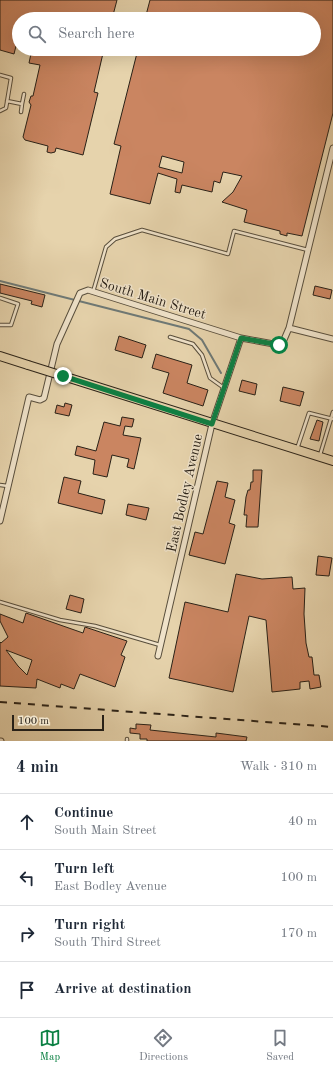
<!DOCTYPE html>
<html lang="en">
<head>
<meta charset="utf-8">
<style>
	body { margin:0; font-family:"Old Standard TT",serif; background:#f6f6f7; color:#1f2937 }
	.scale { position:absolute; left:12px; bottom:10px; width:92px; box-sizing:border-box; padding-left:4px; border:2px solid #292117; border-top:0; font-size:11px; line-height:14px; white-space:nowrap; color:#292117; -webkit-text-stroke:3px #efe2c9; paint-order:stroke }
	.stop { position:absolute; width:12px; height:12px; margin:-9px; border:3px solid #0b8043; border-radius:50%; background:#fff }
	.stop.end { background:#0b8043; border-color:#fff; box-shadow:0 1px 4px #0008 }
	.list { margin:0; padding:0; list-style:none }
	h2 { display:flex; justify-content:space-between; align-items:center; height:52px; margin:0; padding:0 16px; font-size:17px }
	h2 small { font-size:13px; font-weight:400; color:#747a83 }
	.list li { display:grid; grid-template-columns:26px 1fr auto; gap:12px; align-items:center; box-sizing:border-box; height:56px; padding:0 16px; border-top:1px solid #e0e1e3 }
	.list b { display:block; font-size:15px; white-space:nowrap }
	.list p { margin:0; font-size:13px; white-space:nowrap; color:#747a83 }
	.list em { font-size:13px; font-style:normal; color:#747a83 }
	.icon { flex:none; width:22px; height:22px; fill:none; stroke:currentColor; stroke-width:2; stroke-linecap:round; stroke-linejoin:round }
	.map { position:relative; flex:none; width:333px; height:741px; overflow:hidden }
	.search { position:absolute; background:#fff; box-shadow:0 4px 16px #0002; left:12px; right:12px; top:12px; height:44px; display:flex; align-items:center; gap:10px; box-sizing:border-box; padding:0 14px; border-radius:22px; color:#747a83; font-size:15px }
	.sheet { height:276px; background:#fff }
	nav { display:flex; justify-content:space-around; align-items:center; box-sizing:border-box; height:56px; border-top:1px solid #e0e1e3; background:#fff; font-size:11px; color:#747a83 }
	nav a { display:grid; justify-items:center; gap:2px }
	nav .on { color:#0b8043 }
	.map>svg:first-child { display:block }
</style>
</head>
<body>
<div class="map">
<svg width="333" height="741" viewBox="0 0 333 741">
	<rect width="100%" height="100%" fill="#e6d3ac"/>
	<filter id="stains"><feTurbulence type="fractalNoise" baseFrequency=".005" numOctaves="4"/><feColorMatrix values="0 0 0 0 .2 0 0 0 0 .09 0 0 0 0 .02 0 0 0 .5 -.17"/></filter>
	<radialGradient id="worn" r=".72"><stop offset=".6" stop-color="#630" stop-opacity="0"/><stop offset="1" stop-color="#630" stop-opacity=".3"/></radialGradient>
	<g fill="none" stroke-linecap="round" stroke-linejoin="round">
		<path stroke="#6e7976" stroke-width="2" d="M0 281 189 329 202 340 221 373"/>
	</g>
	<path fill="#ca8561" stroke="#292117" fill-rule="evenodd" d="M0 0H117L112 19H19V47L16 46 14 54 0 50Z
		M150 0H333V113L302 236 287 233V236L280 234V231L244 222 247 210 222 202 233 192 242 176 228 173 223 172 220 183 214 181 212 192 182 185 180 193 175 192 177 179 158 173 150 204 110 194 121 146 114 144 138 49H314V19H145ZM162 156 184 162 182 173 159 167Z
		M32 49H104L94 92 98 93 83 155 56 148 55 152 51 153 47 152 48 146 25 140 23 137 31 105 29 102 31 96H33L40 65 29 63Z
		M0 284 45 295 42 307 31 304 32 301 0 293Z
		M315 286 332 290 330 299 313 295Z
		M119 336 146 345 142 358 115 350Z
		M156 354 192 365 187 383 208 390 203 406 163 393 169 373 152 368Z
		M242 380 257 384 255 395 239 391Z
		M283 387 304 392 300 406 280 401Z
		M65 403 72 405 69 416 55 413 57 405 64 407Z
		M122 417 134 419 132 427 125 426 123 435 141 438 134 469 127 467 129 459 112 455 107 477 93 474 95 460 75 455 77 446 96 451 104 422 120 426Z
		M317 420 323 422 319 441 310 439Z
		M253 470H262L258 527H246L247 515H244L246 497 248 490H250L251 482H253Z
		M64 477 81 481 78 493 105 500 102 514 58 503Z
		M217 481 228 483 225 497 235 500 229 523 235 525 225 564 189 555 195 532 203 534Z
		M128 504 149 508 146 520 126 515Z
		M318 556 332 558 329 576 316 575Z
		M236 574 262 579 292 577 293 589 305 588 304 614 306 643 309 657H312L314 675H319L321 687 310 689 309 681 300 682V689L272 692 266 620 249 616 233 692 169 678 185 602 228 612Z
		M70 595 84 599 81 613 66 609Z
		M26 613 83 633 85 627 127 641 121 655 125 657 115 687 80 674 74 689 61 684 60 688 37 679 36 688 0 686V642L1 643 8 637 0 621V614L23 623ZM6 650 32 660 27 675 18 666Z
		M136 724 151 725 150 730 216 737V733L247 737 246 741H147V739H140V734L130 733V728L136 729Z"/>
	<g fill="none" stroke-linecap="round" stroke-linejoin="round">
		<defs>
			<path id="lane" d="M0 75 11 78 6 108 0 111
				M7 101 22 104 21 112
				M22 104 24 94
				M93 292 106 247 115 239 142 230 228 254 234 231 308 250
				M0 298 18 304 11 325H0
				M170 337 193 344 202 355 210 378 224 388
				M297 449 309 413 333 419
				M320 455 333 412
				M0 485 8 486
				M0 602 60 620 95 626 160 645
				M127 741V739"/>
			<path id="street" d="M289 328 333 339
				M0 521 29 397 40 400 44 398 57 344 80 293 88 290 241 338 279 345 283 342 289 328 333 148
				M158 656 212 424 241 338
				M0 741H1"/>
			<path id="primary" d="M0 356 28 365
				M63 376 333 461"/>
		</defs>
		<use href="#lane" stroke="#584e3c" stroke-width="4.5"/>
		<use href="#street" stroke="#584e3c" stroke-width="7"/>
		<use href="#primary" stroke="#292117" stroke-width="10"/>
		<use href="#lane" stroke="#efe2c9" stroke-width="2.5"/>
		<use href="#street" stroke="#efe2c9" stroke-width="5"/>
		<use href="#primary" stroke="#e6d3ac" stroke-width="8"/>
		<path stroke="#292117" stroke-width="2" stroke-dasharray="7 7" stroke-linecap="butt" d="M0 702 333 727"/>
		<defs>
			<path id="primary-bridge" d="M28 365 63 376"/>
		</defs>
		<use href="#primary-bridge" stroke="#292117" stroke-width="10" stroke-linecap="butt"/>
		<use href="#primary-bridge" stroke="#e6d3ac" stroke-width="8"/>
	</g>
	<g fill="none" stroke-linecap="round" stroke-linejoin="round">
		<path stroke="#0b8043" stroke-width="5" d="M63 376 212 424 241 338 279 345"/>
	</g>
	<g text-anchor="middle" stroke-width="3" stroke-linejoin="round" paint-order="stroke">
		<g font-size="14" fill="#292117" stroke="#efe2c9">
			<text transform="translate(153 298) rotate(17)" y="5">South Main Street</text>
			<text transform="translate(184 493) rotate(-77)" y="5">East Bodley Avenue</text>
		</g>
	</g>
	<rect width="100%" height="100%" filter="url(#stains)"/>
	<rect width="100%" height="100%" fill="url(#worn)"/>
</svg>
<div class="scale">100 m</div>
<div class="stop" style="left:279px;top:345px"></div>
<div class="stop end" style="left:63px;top:376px"></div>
<div class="search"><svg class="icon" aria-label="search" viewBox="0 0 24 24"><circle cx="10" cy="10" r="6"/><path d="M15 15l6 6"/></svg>Search here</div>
</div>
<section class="sheet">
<h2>4 min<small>Walk · 310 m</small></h2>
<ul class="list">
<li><svg class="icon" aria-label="ahead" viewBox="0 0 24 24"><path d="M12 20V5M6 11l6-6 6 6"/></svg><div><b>Continue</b><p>South Main Street</p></div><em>40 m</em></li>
<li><svg class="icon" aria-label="left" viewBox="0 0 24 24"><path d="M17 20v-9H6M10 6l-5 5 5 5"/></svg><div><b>Turn left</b><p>East Bodley Avenue</p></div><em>100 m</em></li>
<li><svg class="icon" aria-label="right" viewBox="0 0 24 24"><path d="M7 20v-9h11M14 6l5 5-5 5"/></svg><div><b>Turn right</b><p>South Third Street</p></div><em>170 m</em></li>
<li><svg class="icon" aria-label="arrive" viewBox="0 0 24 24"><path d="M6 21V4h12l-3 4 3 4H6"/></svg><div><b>Arrive at destination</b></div></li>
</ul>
</section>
<nav>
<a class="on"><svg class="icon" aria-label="map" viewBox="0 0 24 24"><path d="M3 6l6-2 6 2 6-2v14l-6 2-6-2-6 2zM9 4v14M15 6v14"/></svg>Map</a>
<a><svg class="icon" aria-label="directions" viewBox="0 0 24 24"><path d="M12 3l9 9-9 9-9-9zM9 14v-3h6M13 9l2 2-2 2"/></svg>Directions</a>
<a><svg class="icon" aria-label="saved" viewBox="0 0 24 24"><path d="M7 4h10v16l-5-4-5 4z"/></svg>Saved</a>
</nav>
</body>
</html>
